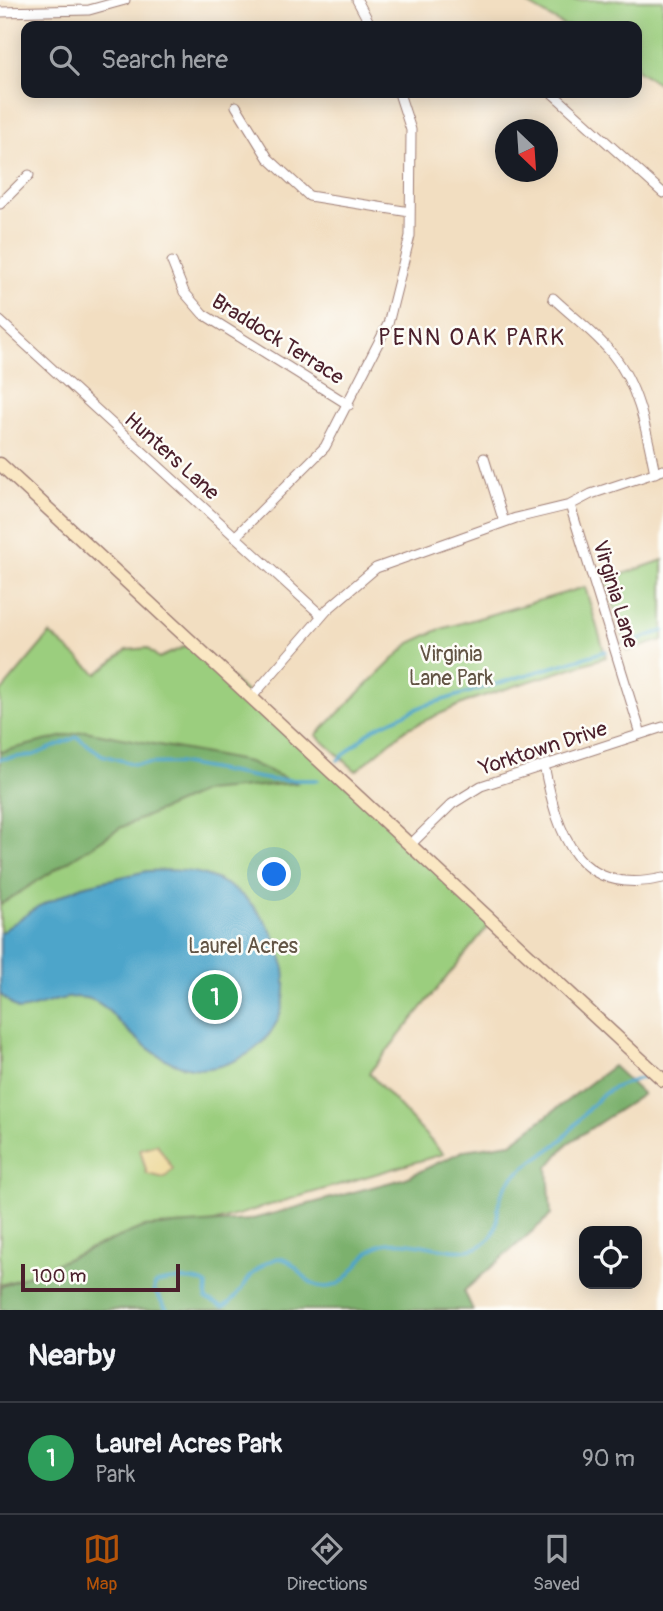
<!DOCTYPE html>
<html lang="en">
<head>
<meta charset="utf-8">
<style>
	body { margin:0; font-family:Pangolin,sans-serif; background:#242831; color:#f1f3f6 }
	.controls { position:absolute; right:21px; bottom:21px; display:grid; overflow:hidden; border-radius:14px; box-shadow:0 4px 18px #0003 }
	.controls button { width:63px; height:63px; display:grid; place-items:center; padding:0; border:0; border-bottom:2px solid #363941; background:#171b24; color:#f1f3f6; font:35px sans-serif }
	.compass { position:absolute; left:495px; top:119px; width:63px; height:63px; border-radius:50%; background:#171b24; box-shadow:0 4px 18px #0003; rotate:155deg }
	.scale { position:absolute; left:21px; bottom:18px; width:159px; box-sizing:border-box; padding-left:7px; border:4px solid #4a1f2b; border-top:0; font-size:19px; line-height:24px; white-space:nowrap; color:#4a1f2b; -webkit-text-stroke:5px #fdfcf7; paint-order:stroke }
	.you { position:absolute; left:275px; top:875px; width:24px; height:24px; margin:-18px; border:5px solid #fff; border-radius:50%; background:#1a73e8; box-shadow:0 0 0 10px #1a73e833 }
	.badge { display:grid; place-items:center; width:46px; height:46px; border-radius:50%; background:#b45309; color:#fff; font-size:23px; font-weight:700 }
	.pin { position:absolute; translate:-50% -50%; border:4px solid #fff; box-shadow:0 2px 7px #0006 }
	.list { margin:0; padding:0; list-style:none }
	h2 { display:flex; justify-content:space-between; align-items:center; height:91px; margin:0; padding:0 28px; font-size:30px }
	h2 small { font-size:23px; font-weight:400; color:#9ea1a6 }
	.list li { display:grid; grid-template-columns:46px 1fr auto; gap:21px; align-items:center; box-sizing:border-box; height:112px; padding:0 28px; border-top:2px solid #363941 }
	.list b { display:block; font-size:26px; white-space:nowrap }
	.list p { margin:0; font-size:23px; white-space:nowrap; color:#9ea1a6 }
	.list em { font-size:23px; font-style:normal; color:#9ea1a6 }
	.icon { flex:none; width:38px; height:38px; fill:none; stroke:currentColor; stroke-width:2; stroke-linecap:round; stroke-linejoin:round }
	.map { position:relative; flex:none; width:663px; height:1310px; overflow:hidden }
	.search { position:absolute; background:#171b24; box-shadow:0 4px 18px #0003; left:21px; right:21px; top:21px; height:77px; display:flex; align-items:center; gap:18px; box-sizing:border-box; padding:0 24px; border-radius:14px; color:#9ea1a6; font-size:26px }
	.sheet { height:203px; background:#171b24 }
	nav { display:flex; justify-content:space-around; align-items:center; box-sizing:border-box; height:98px; border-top:2px solid #363941; background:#171b24; font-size:19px; color:#9ea1a6 }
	nav a { display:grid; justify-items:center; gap:4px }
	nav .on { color:#b45309 }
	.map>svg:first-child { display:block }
</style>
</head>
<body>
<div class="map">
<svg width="663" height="1310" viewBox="0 0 663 1310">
	<rect width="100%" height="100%" fill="#fdfcf7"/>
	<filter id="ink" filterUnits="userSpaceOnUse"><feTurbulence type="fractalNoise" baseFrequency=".0143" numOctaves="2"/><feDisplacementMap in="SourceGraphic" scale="14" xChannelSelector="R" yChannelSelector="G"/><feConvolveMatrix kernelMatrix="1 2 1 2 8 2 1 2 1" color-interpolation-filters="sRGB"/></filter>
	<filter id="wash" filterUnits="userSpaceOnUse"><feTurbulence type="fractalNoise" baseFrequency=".00686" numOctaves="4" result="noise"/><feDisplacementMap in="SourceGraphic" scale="28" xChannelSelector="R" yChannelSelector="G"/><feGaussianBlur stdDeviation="1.57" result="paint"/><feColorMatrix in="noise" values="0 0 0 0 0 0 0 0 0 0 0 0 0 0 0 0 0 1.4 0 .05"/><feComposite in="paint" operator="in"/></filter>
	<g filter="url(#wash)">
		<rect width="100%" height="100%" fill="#f2dec1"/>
		<path fill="#9bce7e" stroke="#727654" stroke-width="2" d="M521 0H663V86L637 70V26H565Z
			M663 560V640L628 651 606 580Z
			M585 587 606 657 471 700 406 729 356 771 316 735 410 643 438 630Z
			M50 634 97 674 127 650 147 648 159 658 193 643 493 920 369 1073 443 1154 0 1285V693Z"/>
		<path fill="#7cb16d" stroke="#63684c" stroke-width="2" d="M85 731 249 762 296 783 205 791 122 827 0 905V752Z
			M613 1066 643 1094 567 1144 548 1167 551 1215 464 1291 473 1310H0V1287L143 1227 249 1220 406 1178 465 1150 511 1143Z"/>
		<path fill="#eeda9e" stroke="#9c7c64" stroke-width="2" d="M157 1144 173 1169 164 1178 147 1174 140 1149Z"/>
		<path fill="#4da5ca" stroke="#4c627a" stroke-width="2" d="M147 871C165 870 187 869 205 875 294 904 324 1040 216 1067 176 1076 145 1048 119 1022 111 1013 102 1003 90 999 63 992 43 1008 18 1010L0 994V933L37 907 82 886Z"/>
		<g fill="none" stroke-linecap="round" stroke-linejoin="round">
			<path stroke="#4da5ca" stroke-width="3.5" d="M625 644 663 631
				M0 759 34 755 77 737 102 755 134 764 178 763 271 780H317
				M338 760 373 729 423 706 606 651
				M167 1310 154 1290 155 1284C166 1279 197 1277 207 1285L206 1299 223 1307C245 1296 243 1270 278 1258 298 1259 303 1287 325 1287 351 1288 359 1250 383 1244 414 1236 456 1261 482 1245 504 1231 493 1213 502 1193 512 1172 539 1158 557 1144 576 1128 587 1105 608 1091 619 1084 631 1082 643 1077"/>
		</g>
	</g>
	<g filter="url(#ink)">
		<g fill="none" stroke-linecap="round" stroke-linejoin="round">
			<defs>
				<path id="street" d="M357 0 371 26
					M0 12 89 10 125 0
					M552 93 663 193
					M236 106 268 158 309 196 410 212
					M0 204 29 175
					M172 262 184 292 203 314 349 405
					M553 298C573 317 596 333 613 355 639 386 647 434 655 473
					M0 321 322 616
					M484 458 504 522
					M570 505 641 734
					M235 537 325 447 388 324 410 236 411 130 399 93
					M251 698 328 609 376 568 516 518 570 505 591 494 663 470
					M544 765C558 836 577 897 663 878
					M410 845 452 804 481 786 663 727"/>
				<path id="secondary" d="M0 464 663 1080"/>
			</defs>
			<use href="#street" stroke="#9e7e76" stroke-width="11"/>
			<use href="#secondary" stroke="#9e7e76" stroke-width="15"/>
			<use href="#street" stroke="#fff" stroke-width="9"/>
			<use href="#secondary" stroke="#fae7c3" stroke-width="12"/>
		</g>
	</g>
	<g text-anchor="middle" stroke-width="5" stroke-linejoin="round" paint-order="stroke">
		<g font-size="21" fill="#4a1f2b" stroke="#fdfcf7">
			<text transform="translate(278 339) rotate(32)" y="7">Braddock Terrace</text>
			<text transform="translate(172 456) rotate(42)" y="7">Hunters Lane</text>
			<text transform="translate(616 594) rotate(73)" y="7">Virginia Lane</text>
			<text transform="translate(543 748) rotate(-18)" y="7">Yorktown Drive</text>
		</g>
		<g font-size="21" fill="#625444" stroke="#fdfcf7">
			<text x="451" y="661">Virginia<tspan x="451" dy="24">Lane Park</tspan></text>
			<text x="243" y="953">Laurel Acres</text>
		</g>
		<g font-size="23" letter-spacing="2" fill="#4a1f2b" stroke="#fdfcf7">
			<text x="472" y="345">PENN OAK PARK</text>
		</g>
	</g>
</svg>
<div class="controls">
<button><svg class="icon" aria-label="locate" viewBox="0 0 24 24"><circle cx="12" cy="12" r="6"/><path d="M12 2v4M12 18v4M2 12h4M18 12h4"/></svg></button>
</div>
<svg class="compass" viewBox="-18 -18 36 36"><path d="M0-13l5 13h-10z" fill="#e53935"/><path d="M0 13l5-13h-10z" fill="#9ea1a6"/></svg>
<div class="scale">100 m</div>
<div class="you"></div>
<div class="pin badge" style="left:215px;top:997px;background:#2e9e5b">1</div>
<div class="search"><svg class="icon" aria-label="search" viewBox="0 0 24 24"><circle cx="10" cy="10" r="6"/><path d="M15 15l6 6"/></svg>Search here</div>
</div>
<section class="sheet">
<h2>Nearby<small></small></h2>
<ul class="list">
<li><span class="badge" style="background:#2e9e5b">1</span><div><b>Laurel Acres Park</b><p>Park</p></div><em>90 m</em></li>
</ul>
</section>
<nav>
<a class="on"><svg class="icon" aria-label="map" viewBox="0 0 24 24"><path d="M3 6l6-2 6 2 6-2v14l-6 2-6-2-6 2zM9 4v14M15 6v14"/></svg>Map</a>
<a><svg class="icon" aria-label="directions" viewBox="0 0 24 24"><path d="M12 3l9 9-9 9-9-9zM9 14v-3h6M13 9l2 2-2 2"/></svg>Directions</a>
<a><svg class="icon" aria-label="saved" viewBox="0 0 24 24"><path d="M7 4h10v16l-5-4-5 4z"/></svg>Saved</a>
</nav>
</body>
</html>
